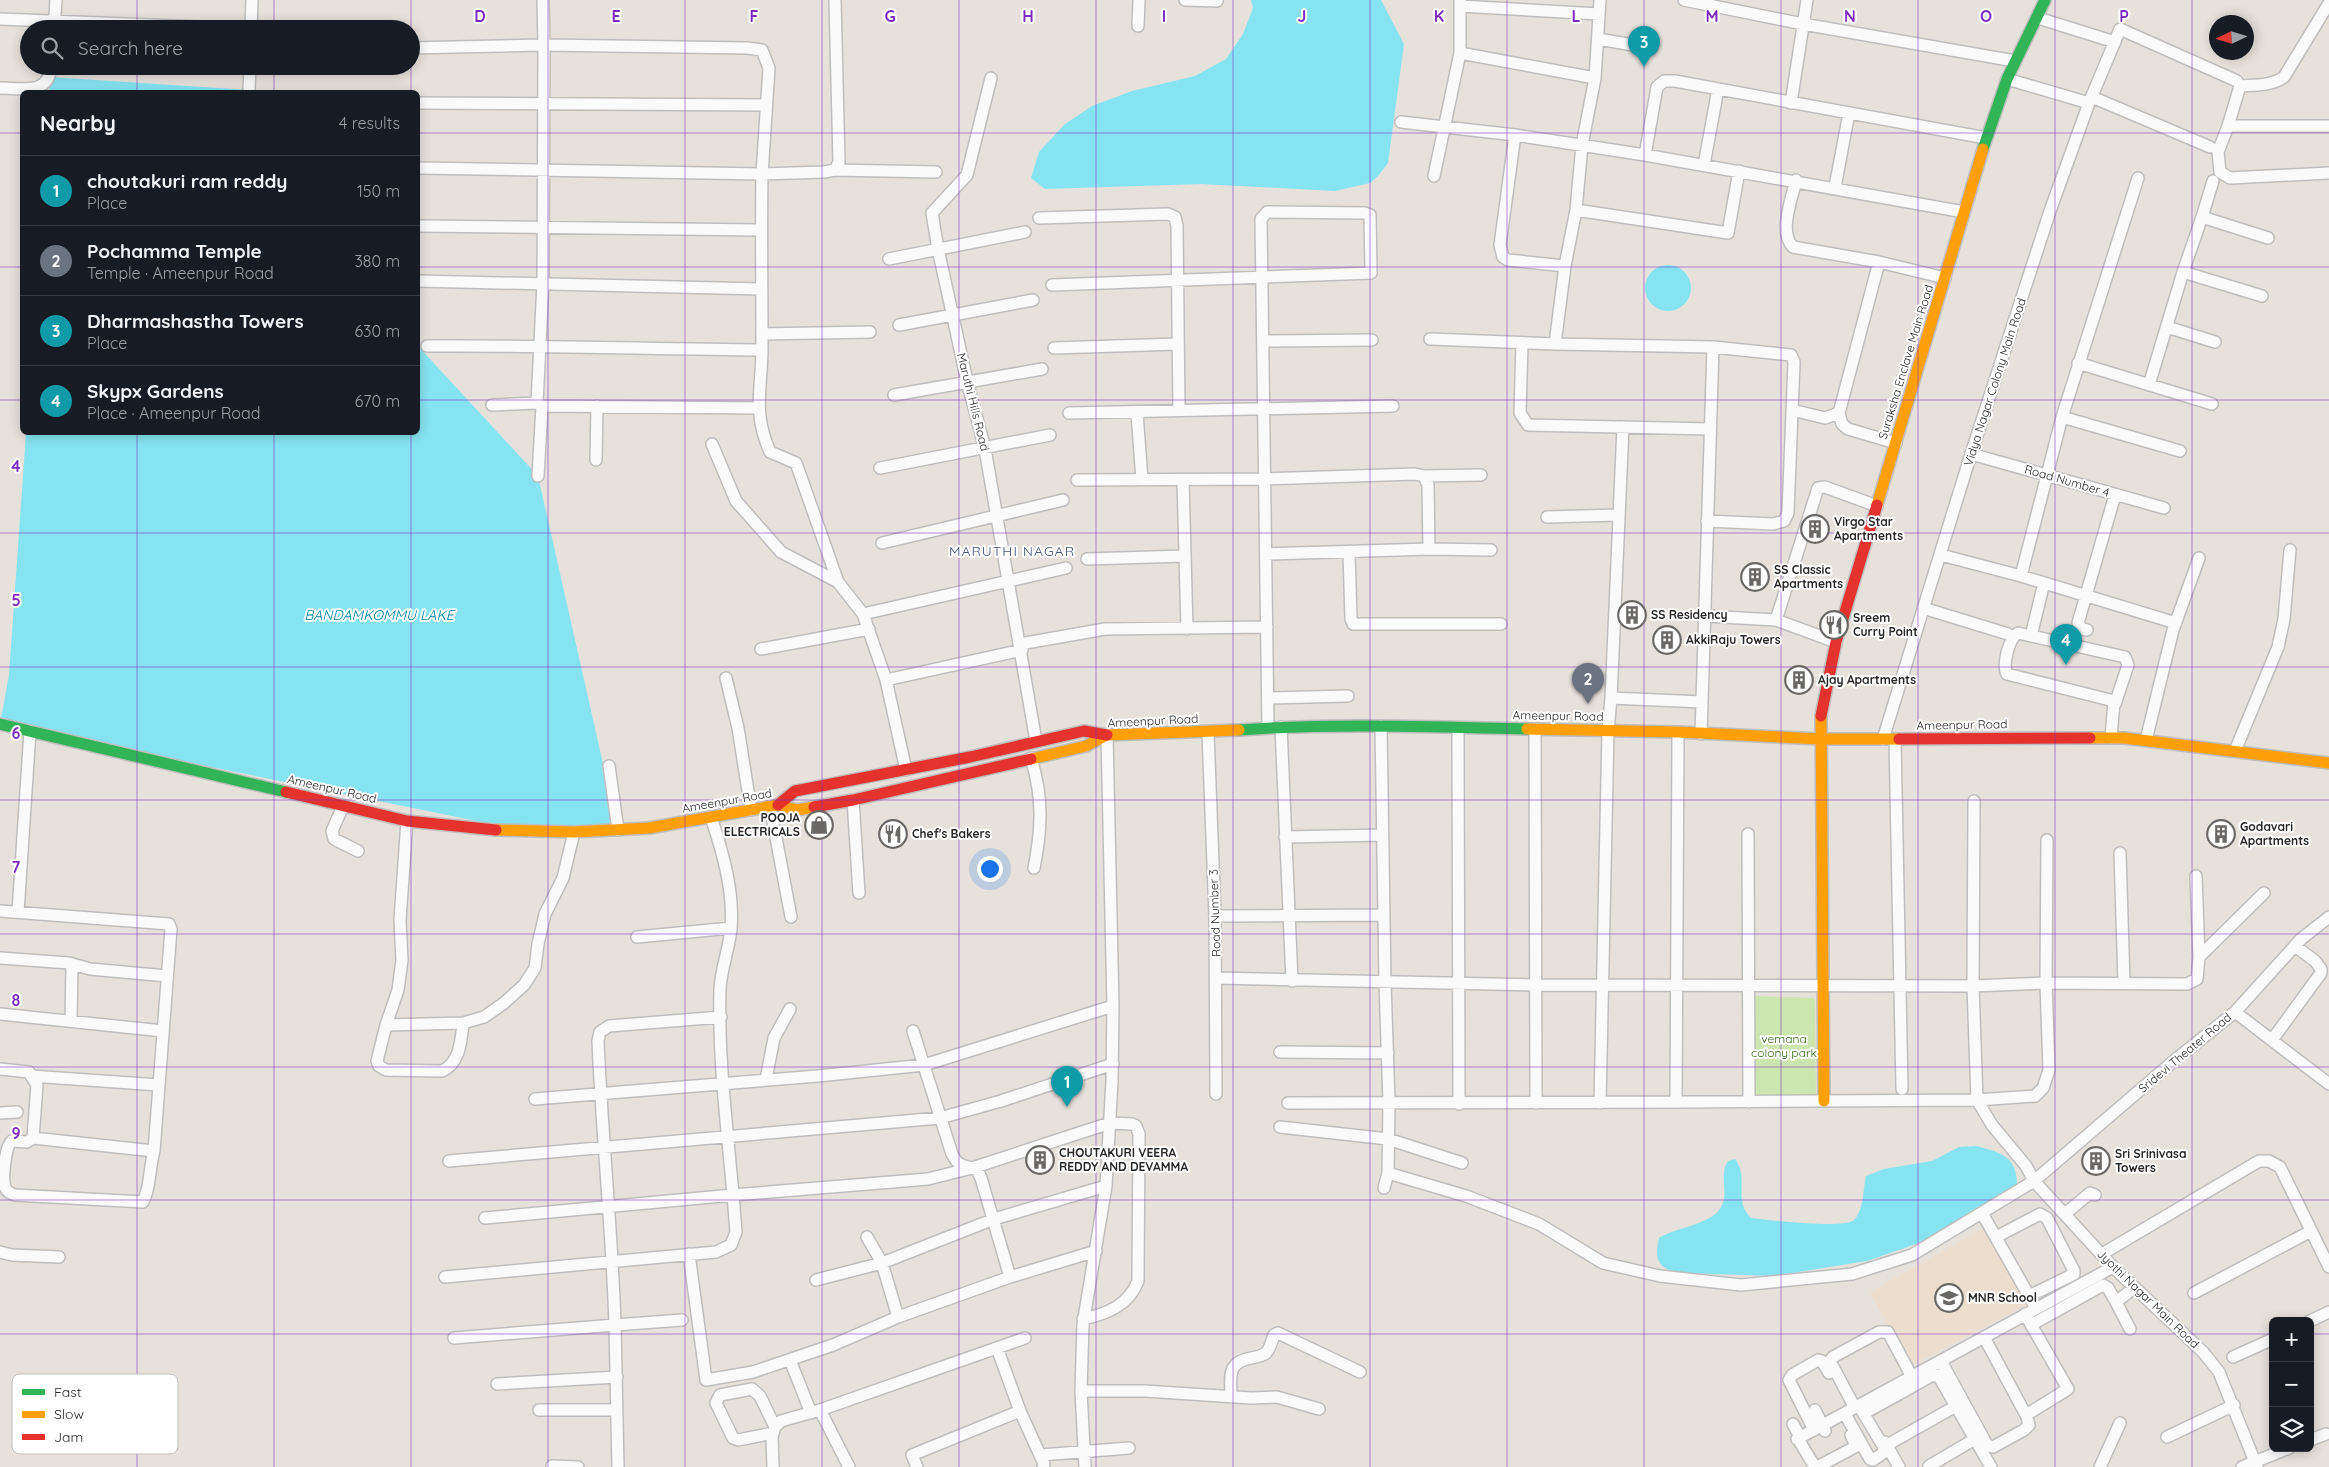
<!DOCTYPE html>
<html lang="en">
<head>
<meta charset="utf-8">
<style>
	body { margin:0; font-family:Quicksand,sans-serif; background:#20242c; color:#f1f3f6 }
	.controls { position:absolute; right:15px; bottom:15px; display:grid; overflow:hidden; border-radius:8px; box-shadow:0 2px 12px #0003 }
	.controls button { width:45px; height:45px; display:grid; place-items:center; padding:0; border:0; border-bottom:1px solid #363941; background:#171b24; color:#f1f3f6; font:25px sans-serif }
	.compass { position:absolute; left:2209px; top:15px; width:45px; height:45px; border-radius:50%; background:#171b24; box-shadow:0 2px 12px #0003; rotate:266deg }
	.you { position:absolute; left:989px; top:868px; width:18px; height:18px; margin:-12px; border:4px solid #fff; border-radius:50%; background:#1a73e8; box-shadow:0 0 0 8px #1a73e833 }
	.badge { display:grid; place-items:center; width:32px; height:32px; border-radius:50%; background:#8c9099; color:#fff; font-size:16px; font-weight:700 }
	.pin { position:absolute; translate:-50% -41px; filter:drop-shadow(0 1px 2px #0008) }
	.pin::after { content:''; position:absolute; top:26px; width:18px; height:15px; background:inherit; clip-path:polygon(0 0,100% 0,50% 100%) }
	.list { margin:0; padding:0; list-style:none }
	h2 { display:flex; justify-content:space-between; align-items:center; height:65px; margin:0; padding:0 20px; font-size:21px }
	h2 small { font-size:16px; font-weight:400; color:#9ea1a6 }
	.list li { display:grid; grid-template-columns:32px 1fr auto; gap:15px; align-items:center; box-sizing:border-box; height:70px; padding:0 20px; border-top:1px solid #363941 }
	.list b { display:block; font-size:19px; white-space:nowrap }
	.list p { margin:0; font-size:16px; white-space:nowrap; color:#9ea1a6 }
	.list em { font-size:16px; font-style:normal; color:#9ea1a6 }
	.icon { flex:none; width:28px; height:28px; fill:none; stroke:currentColor; stroke-width:2; stroke-linecap:round; stroke-linejoin:round }
	.map { position:relative; flex:none; width:2329px; height:1467px; overflow:hidden }
	.search { position:absolute; background:#171b24; box-shadow:0 2px 12px #0003; left:20px; top:20px; width:400px; height:55px; display:flex; align-items:center; gap:12px; box-sizing:border-box; padding:0 18px; border-radius:28px; color:#9ea1a6; font-size:19px }
	.panel { position:absolute; background:#171b24; box-shadow:0 2px 12px #0003; left:20px; top:90px; width:400px; height:345px; border-radius:8px }
	.map>svg:first-child { display:block }
</style>
</head>
<body>
<div class="map">
<svg width="2329" height="1467" viewBox="0 0 2329 1467">
	<rect width="100%" height="100%" fill="#e7e1dc"/>
	<path fill="#ecdecf" d="M1986 1227 2029 1303 1910 1366 1870 1292Z"/>
	<path fill="#cde6b0" d="M1754 996 1815 998 1816 1094 1753 1100Z"/>
	<path fill="#86e4f2" d="M1251 0H1381L1404 44 1388 163 1378 176 1370 183 1335 191 1201 184 1045 189 1031 178 1039 152 1065 124 1092 106 1132 91 1195 76 1226 59 1243 34 1253 8Z
		M50 77 249 90 261 92H49Z
		M1645 288a23 23 0 1 1 46 0a23 23 0 1 1-46 0Z
		M418 346 538 476 618 830 526 831 0 724 9 675 26 433 418 432Z
		M1977 1146C2000 1153 2016 1155 2017 1183L2008 1194 1916 1244 1867 1261 1773 1276 1682 1273C1658 1269 1654 1261 1659 1238 1677 1226 1720 1225 1724 1199 1726 1187 1720 1172 1728 1161L1735 1159C1750 1179 1732 1199 1751 1218 1767 1220 1845 1229 1854 1220 1864 1210 1863 1189 1866 1176L1884 1169 1932 1161 1959 1147Z"/>
	<g fill="none" stroke-linecap="round" stroke-linejoin="round">
		<defs>
			<path id="street" d="M835 0 839 162 835 170 824 172 762 174C761 232 762 289 762 347 762 389 752 411 770 452L796 463 838 582 863 614 886 680 906 770
				M1185 0 1217 1
				M1684 0 1803 24 2015 61
				M2329 3 2284 77C2271 86 2256 85 2240 86L2228 126 2218 152 2220 172 2230 178 2329 173
				M1460 6 1599 14
				M2038 18 2115 42
				M0 19 251 29
				M1138 26 1139 0
				M251 28 252 0
				M54 29 56 0
				M1598 39 1651 48
				M411 48 544 45 543 283 537 403 542 406 758 408
				M1460 53 1595 78
				M991 78 967 175 932 213 938 249 967 381 985 449 1036 741
				M2007 79 2089 103
				M0 88C22 88 49 96 51 66
				M249 90 250 66
				M2092 97 2210 147
				M418 103 766 105
				M1791 103 1807 0
				M1401 122 1515 135 1645 155 1964 212
				M2228 126H2329
				M1515 135 1500 245 1503 257 1508 260 1565 266
				M1645 155 1657 87 1664 81H1675L1986 138
				M1704 165 1718 89
				M418 168 762 174 769 68 762 50 747 48 544 45 543 0
				M835 170 936 172
				M1434 176 1460 53V0
				M1796 180C1792 199 1778 232 1793 247L1879 262 1945 278
				M1835 187 1849 113
				M1576 210 1728 233 1739 171
				M2202 217 2213 181
				M1039 218 1168 214 1175 217 1177 226 1179 410
				M418 226 761 230
				M889 259 1025 232
				M1879 262 1839 413 1842 424 1848 429 1896 443
				M2183 272 2262 296
				M418 281 761 289
				M1052 285C1158 282 1264 277 1371 273L1370 215 1365 213 1267 212 1261 219C1263 389 1266 558 1268 728
				M899 325 1033 300
				M2167 327 2215 342
				M762 334 870 332
				M1430 339 1555 344 1713 347 1791 355 1794 362 1788 513 1784 521 1773 524 1707 521
				M1263 341 1372 340
				M1522 343 1520 413 1528 425 1710 429
				M1555 344 1565 266 1576 210 1582 145 1595 78 1600 0
				M427 346C539 345 650 349 762 350
				M1054 348 1178 344
				M2078 363 2212 404
				M2149 385 2183 272 2202 217 2268 238
				M894 395 1042 369
				M492 405 537 403
				M1792 410 1825 418 1839 413
				M1069 413 1393 406
				M1137 413 1142 480
				M2062 417 2180 451
				M712 444 736 501 781 552 838 582
				M1971 454 2164 508
				M596 460 597 406
				M880 468 1050 435
				M538 476 542 406
				M1424 476 1481 475
				M1077 480 1265 479 1415 474 1424 476 1428 485 1429 549
				M1183 480 1187 629
				M1547 517 1618 515
				M882 543 1063 500
				M1349 552 1351 619 1353 624H1501
				M1266 554 1429 549 1491 550
				M1941 555 2021 576 2176 623
				M1087 559 1184 556
				M2021 576 2062 417 2138 178
				M1923 608 2008 634
				M863 614 1066 568
				M1704 616 1776 620
				M2087 630 2082 629 2078 623 2115 495
				M2031 636 2044 583
				M1836 642 1776 620 1818 488 1825 487 1877 506
				M1020 644 1105 629 1267 627
				M761 649 869 629
				M726 678 738 728 751 810
				M886 680 1022 650
				M1268 698 1348 696
				M1611 698 1702 702 1713 347
				M1381 726 1385 983 1389 1102 1388 1173 1384 1188
				M1281 727 1292 981
				M1458 728 1459 1104
				M1535 730 1536 1103
				M1208 732 1215 916 1216 1094
				M1701 734 1702 702
				M2111 738 2114 701 2007 674C2002 665 2009 638 2018 633L2125 657 2128 665 2115 704
				M1883 739 1971 454 2050 211 2089 103 2120 29 2237 81
				M1895 740 1902 1089
				M2146 740 2173 630 2199 558
				M2235 751 2278 647 2284 619 2290 550
				M1031 758C1043 797 1042 828 1034 868
				M609 766 618 830
				M853 800 859 893
				M1974 801 1973 986 1977 1100 1992 1125 2026 1166 2034 1181 2113 1267 2203 1352 2219 1372 2257 1467
				M343 806 332 831 334 839 358 851
				M770 806 791 917
				M711 817C723 853 734 891 731 929 729 949 721 969 720 989 718 1058 727 1126 733 1195L928 1179 972 1168 1110 1123 1132 1124 1136 1126 1139 1134 1138 1281C1129 1305 1107 1314 1083 1319
				M407 821 400 920 402 960 398 990 386 1025 377 1061 379 1066 386 1070 442 1071C460 1063 461 1041 463 1023
				M1748 834 1749 1102
				M1285 837 1383 835
				M2120 853 2124 983
				M0 911 169 924 171 929 154 1151C149 1167 151 1187 143 1202L15 1195C10 1193 7 1192 5 1187 2 1179 5 1146 12 1141L27 1142 33 1138 37 1085 29 1072 0 1069
				M18 912 30 731
				M1215 916 1384 915
				M637 937 731 928
				M2199 957 2264 893
				M0 958 69 963 90 969 167 976
				M1216 978 1535 985 1973 986 2046 983 2187 984 2197 979 2199 957 2196 876
				M2235 1012 2329 1084
				M0 1014 163 1031
				M71 1021 72 964
				M386 1025 463 1023 484 1017 504 1003 524 985 535 968 538 944 545 914 563 878 574 832
				M913 1031 952 1154C960 1169 963 1164 977 1170L981 1178 1010 1277
				M2272 1040 2321 973V969L2315 961 2295 946
				M1280 1052 1388 1053
				M31 1076 159 1085
				M766 1079 774 1038 790 1009
				M535 1099 818 1076 924 1065 1113 1006
				M1676 1102 1678 732
				M1288 1103 1676 1102 1977 1100 2035 1096 2043 1088 2049 1070 2046 983 2047 840
				M1600 1103 1608 731 1611 698 1623 427
				M0 1113 17 1112
				M1280 1127 1388 1139 1462 1163
				M33 1138 154 1151
				M449 1161 940 1118 1001 1101 1113 1064
				M1388 1173 1466 1196 1539 1224 1603 1263 1660 1276 1741 1285 1852 1274 1912 1255 2034 1181 2175 1060 2235 1012 2301 939 2329 917
				M1982 1213 2033 1303
				M2065 1214 2090 1193 2095 1195
				M867 1237 882 1263 898 1317
				M1996 1237 2040 1214 2047 1218 2074 1271V1274L2029 1296
				M0 1252 12 1255 59 1257
				M689 1254 706 1380 753 1372 833 1345 898 1317 1010 1277 1096 1251
				M2102 1254 2259 1161H2269L2280 1167 2329 1267
				M445 1277 716 1252 731 1245 736 1232 733 1195 485 1218
				M816 1280 882 1263 994 1219 1106 1186
				M2194 1293 2311 1231
				M2116 1302 2130 1329
				M2025 1314 2068 1389 2026 1415
				M682 1320 615 1325C612 1230 602 1136 598 1041L600 1032 609 1026 721 1017
				M2310 1321 2329 1312
				M2031 1325 2103 1285 2108 1288 2116 1302 2134 1288
				M454 1338 615 1325 618 1467
				M997 1348 1020 1411 1044 1464 1043 1467
				M2233 1357 2273 1339
				M790 1360 811 1413
				M1941 1361 1987 1445 1993 1447 2024 1430 2029 1425 2027 1417 1984 1337
				M497 1384 617 1377
				M1896 1386 1899 1394 1931 1376 1938 1375 1991 1467
				M1081 1391H1145L1251 1398 1277 1397 1319 1409
				M1231 1397C1231 1376 1226 1363 1251 1358 1256 1357 1262 1356 1266 1353 1270 1349 1272 1340 1274 1335L1278 1333 1360 1372
				M1855 1408 1830 1361 1833 1357 1879 1332H1888L1912 1377
				M539 1410H616
				M820 1410 849 1467
				M1815 1410 1825 1431
				M1868 1411 1899 1394
				M1845 1414 1870 1459 1873 1460 1886 1451 1859 1406
				M1793 1424 1800 1437
				M1814 1430 1789 1380 1792 1375 1818 1360 1822 1361 1829 1373
				M773 1433 738 1440 733 1438 716 1403 720 1395 752 1389 760 1396 775 1427
				M2167 1437 2234 1405
				M1797 1439 2113 1267
				M1798 1439 1815 1467
				M2310 1440 2326 1434
				M1885 1442 1899 1467
				M1887 1445 1956 1406
				M1041 1455 1129 1448
				M552 1466 578 1467
				M1929 1466 1975 1439
				M773 1467 772 1437 775 1427 781 1421 820 1410 1025 1338
				M917 1467 912 1455 1020 1411
				M1085 1467 1081 1391 1083 1324 1106 1186 1112 1081 1113 1006 1107 735
				M1817 1467 1855 1447V1444L1851 1435
				M2100 1467 2120 1423
				M2242 1467 2289 1448"/>
			<path id="fast" d="M1983 149 2007 79 2045 0
				M0 724 286 792
				M1239 730C1335 723 1431 727 1527 729"/>
			<path id="slow" d="M1877 505 1983 149
				M1821 716 1824 1101
				M1527 729 1678 732 1820 739H1899
				M2090 738H2124L2329 763
				M1031 759 1086 746 1107 735 1239 730
				M496 830 574 832 649 828 778 805 797 810 814 807"/>
			<path id="jam" d="M1821 716 1836 642 1877 505
				M1899 739 2090 738
				M286 792 407 821 496 830
				M778 805 795 791 970 757 1084 731 1107 735
				M814 807 853 800 1031 759"/>
		</defs>
		<use href="#street" stroke="#bfbebf" stroke-width="14"/>
		<use href="#fast" stroke="#bfbebf" stroke-width="14"/>
		<use href="#slow" stroke="#bfbebf" stroke-width="14"/>
		<use href="#jam" stroke="#bfbebf" stroke-width="14"/>
		<use href="#street" stroke="#fbfafa" stroke-width="11"/>
		<use href="#fast" stroke="#30b455" stroke-width="11"/>
		<use href="#slow" stroke="#ff9f0a" stroke-width="11"/>
		<use href="#jam" stroke="#e5322d" stroke-width="11"/>
	</g>
	<path fill="none" stroke="#7b2cbf" stroke-width="1" stroke-opacity="0.55" d="M137 0V29M274 0V29M411 0V29M548 0V1467M685 0V1467M822 0V1467M959 0V1467M1096 0V1467M1233 0V1467M1370 0V1467M1507 0V1467M1644 0V1467M1781 0V1467M1918 0V1467M2055 0V1467M2192 0V1467M137 66V92M274 66V92M411 66V92M0 133H22M418 133H2329M0 267H22M418 267H2329M0 400H22M418 400H2329M137 432V1467M274 432V1467M411 432V1467M0 533H2329M0 667H2329M0 800H2329M0 934H2329M0 1067H2329M0 1200H2329M0 1334H2273M2310 1334H2329"/>
	<defs>
		<symbol id="building-ring" viewBox="-11 -11 22 22"><circle r="9.5" fill="#fff" stroke="#6a6866" stroke-width="1.5"/><path d="M-4-6H4V6H1V3H-1V6H-4ZM-2.5-4.3h1.7v1.8h-1.7ZM.8-4.3h1.7v1.8H.8ZM-2.5-1h1.7V.8h-1.7ZM.8-1h1.7V.8H.8Z" fill="#6a6866"/></symbol>
		<symbol id="restaurant-ring" viewBox="-11 -11 22 22"><circle r="9.5" fill="#fff" stroke="#6a6866" stroke-width="1.5"/><path d="M-5-6h1v4h1v-4h1v4h1v-4h1v5L-1.5 .5V6h-2V.5L-5-1ZM5-6V6H3V1.5H1.5Q1.5-4 5-6Z" fill="#6a6866"/></symbol>
		<symbol id="shop-ring" viewBox="-11 -11 22 22"><circle r="9.5" fill="#fff" stroke="#6a6866" stroke-width="1.5"/><path d="M-5-2.5h2.3a2.7 3.5 0 0 1 5.4 0H5L5.5 6h-11ZM-1.5-2.5h3a1.5 2.3 0 0 0-3 0Z" fill="#6a6866"/></symbol>
		<symbol id="school-ring" viewBox="-11 -11 22 22"><circle r="9.5" fill="#fff" stroke="#6a6866" stroke-width="1.5"/><path d="M0-5L7-2L0 1L-7-2ZM-4 1L0 2.5L4 1V4Q0 6-4 4Z" fill="#6a6866"/></symbol>
	</defs>
	<g fill-rule="evenodd">
		<use href="#building-ring" x="1799" y="513" width="32" height="32"/>
		<use href="#building-ring" x="1739" y="561" width="32" height="32"/>
		<use href="#building-ring" x="1616" y="599" width="32" height="32"/>
		<use href="#restaurant-ring" x="1818" y="609" width="32" height="32"/>
		<use href="#building-ring" x="1651" y="624" width="32" height="32"/>
		<use href="#building-ring" x="1783" y="664" width="32" height="32"/>
		<use href="#shop-ring" x="803" y="809" width="32" height="32"/>
		<use href="#restaurant-ring" x="877" y="818" width="32" height="32"/>
		<use href="#building-ring" x="2205" y="818" width="32" height="32"/>
		<use href="#building-ring" x="1024" y="1144" width="32" height="32"/>
		<use href="#building-ring" x="2080" y="1145" width="32" height="32"/>
		<use href="#school-ring" x="1933" y="1282" width="32" height="32"/>
	</g>
	<g text-anchor="middle" stroke-width="4" stroke-linejoin="round" paint-order="stroke">
		<g font-size="12" fill="#272727" stroke="#fff">
			<text transform="translate(1906 362) rotate(-73)" y="4">Suraksha Enclave Main Road</text>
			<text transform="translate(1995 382) rotate(-72)" y="4">Vidya Nagar Colony Main Road</text>
			<text transform="translate(973 402) rotate(76)" y="4">Maruthi Hills Road</text>
			<text transform="translate(2067 481) rotate(16)" y="4">Road Number 4</text>
			<text transform="translate(1558 716) rotate(1)" y="4">Ameenpur Road</text>
			<text transform="translate(1153 721) rotate(-3)" y="4">Ameenpur Road</text>
			<text transform="translate(1962 725) rotate(-1)" y="4">Ameenpur Road</text>
			<text transform="translate(332 789) rotate(13)" y="4">Ameenpur Road</text>
			<text transform="translate(727 801) rotate(-10)" y="4">Ameenpur Road</text>
			<text transform="translate(1215 913) rotate(-92)" y="4">Road Number 3</text>
			<text transform="translate(2185 1053) rotate(-40)" y="4">Sridevi Theater Road</text>
			<text transform="translate(2148 1299) rotate(44)" y="4">Jyothi Nagar Main Road</text>
		</g>
		<g font-size="12" font-weight="bold" fill="#272727" stroke="#fff" text-anchor="start">
			<text x="1834" y="526">Virgo Star<tspan x="1834" dy="14">Apartments</tspan></text>
			<text x="1774" y="574">SS Classic<tspan x="1774" dy="14">Apartments</tspan></text>
			<text x="1651" y="619">SS Residency</text>
			<text x="1853" y="622">Sreem<tspan x="1853" dy="14">Curry Point</tspan></text>
			<text x="1686" y="644">AkkiRaju Towers</text>
			<text x="1818" y="684">Ajay Apartments</text>
			<text x="800" y="822" text-anchor="end">POOJA<tspan x="800" dy="14">ELECTRICALS</tspan></text>
			<text x="2240" y="831">Godavari<tspan x="2240" dy="14">Apartments</tspan></text>
			<text x="912" y="838">Chef's Bakers</text>
			<text x="1059" y="1157">CHOUTAKURI VEERA<tspan x="1059" dy="14">REDDY AND DEVAMMA</tspan></text>
			<text x="2115" y="1158">Sri Srinivasa<tspan x="2115" dy="14">Towers</tspan></text>
			<text x="1968" y="1302">MNR School</text>
		</g>
		<g font-size="12" fill="#2f6b11" stroke="#fff">
			<text x="1784" y="1043">vemana<tspan x="1784" dy="14">colony park</tspan></text>
		</g>
		<g font-size="14" letter-spacing="1" fill="#44557c" stroke="#fff">
			<text x="1012" y="556">MARUTHI NAGAR</text>
		</g>
		<g font-size="14" font-style="italic" fill="#0080a3" stroke="#fff">
			<text x="379" y="620">BANDAMKOMMU LAKE</text>
		</g>
	</g>
	<rect x="12" y="1374" width="166" height="80" rx="8" fill="#fff" stroke="#bebebe" stroke-width="1"/>
	<rect x="22" y="1389" width="23" height="6" fill="#30b455"/>
	<rect x="22" y="1411" width="23" height="7" fill="#ff9f0a"/>
	<rect x="22" y="1434" width="23" height="6" fill="#e5322d"/>
	<g font-size="14" fill="#272727">
		<text x="54" y="1397">Fast</text>
		<text x="54" y="1419">Slow</text>
		<text x="54" y="1442">Jam</text>
	</g>
	<g font-size="16" text-anchor="middle" font-weight="bold" fill="#7b2cbf" stroke="#fff" stroke-width="4" stroke-linejoin="round" paint-order="stroke">
		<text x="480" y="22">D</text>
		<text x="616" y="22">E</text>
		<text x="754" y="22">F</text>
		<text x="890" y="22">G</text>
		<text x="1028" y="22">H</text>
		<text x="1164" y="22">I</text>
		<text x="1302" y="22">J</text>
		<text x="1439" y="22">K</text>
		<text x="1576" y="22">L</text>
		<text x="1712" y="22">M</text>
		<text x="1850" y="22">N</text>
		<text x="1986" y="22">O</text>
		<text x="2124" y="22">P</text>
		<text x="16" y="472">4</text>
		<text x="16" y="606">5</text>
		<text x="16" y="739">6</text>
		<text x="16" y="873">7</text>
		<text x="16" y="1006">8</text>
		<text x="16" y="1139">9</text>
	</g>
</svg>
<div class="controls">
<button>+</button>
<button>−</button>
<button><svg class="icon" aria-label="layers" viewBox="0 0 24 24"><path d="M12 4l9 5-9 5-9-5zM3 14l9 5 9-5"/></svg></button>
</div>
<svg class="compass" viewBox="-18 -18 36 36"><path d="M0-13l5 13h-10z" fill="#e53935"/><path d="M0 13l5-13h-10z" fill="#9ea1a6"/></svg>
<div class="you"></div>
<div class="pin badge" style="left:1067px;top:1107px;background:#0f9aa8">1</div>
<div class="pin badge" style="left:1588px;top:704px;background:#6b7280">2</div>
<div class="pin badge" style="left:1644px;top:67px;background:#0f9aa8">3</div>
<div class="pin badge" style="left:2066px;top:665px;background:#0f9aa8">4</div>
<div class="search"><svg class="icon" aria-label="search" viewBox="0 0 24 24"><circle cx="10" cy="10" r="6"/><path d="M15 15l6 6"/></svg>Search here</div>
<section class="panel">
<h2>Nearby<small>4 results</small></h2>
<ul class="list">
<li><span class="badge" style="background:#0f9aa8">1</span><div><b>choutakuri ram reddy</b><p>Place</p></div><em>150 m</em></li>
<li><span class="badge" style="background:#6b7280">2</span><div><b>Pochamma Temple</b><p>Temple · Ameenpur Road</p></div><em>380 m</em></li>
<li><span class="badge" style="background:#0f9aa8">3</span><div><b>Dharmashastha Towers</b><p>Place</p></div><em>630 m</em></li>
<li><span class="badge" style="background:#0f9aa8">4</span><div><b>Skypx Gardens</b><p>Place · Ameenpur Road</p></div><em>670 m</em></li>
</ul>
</section>
</div>
</body>
</html>
